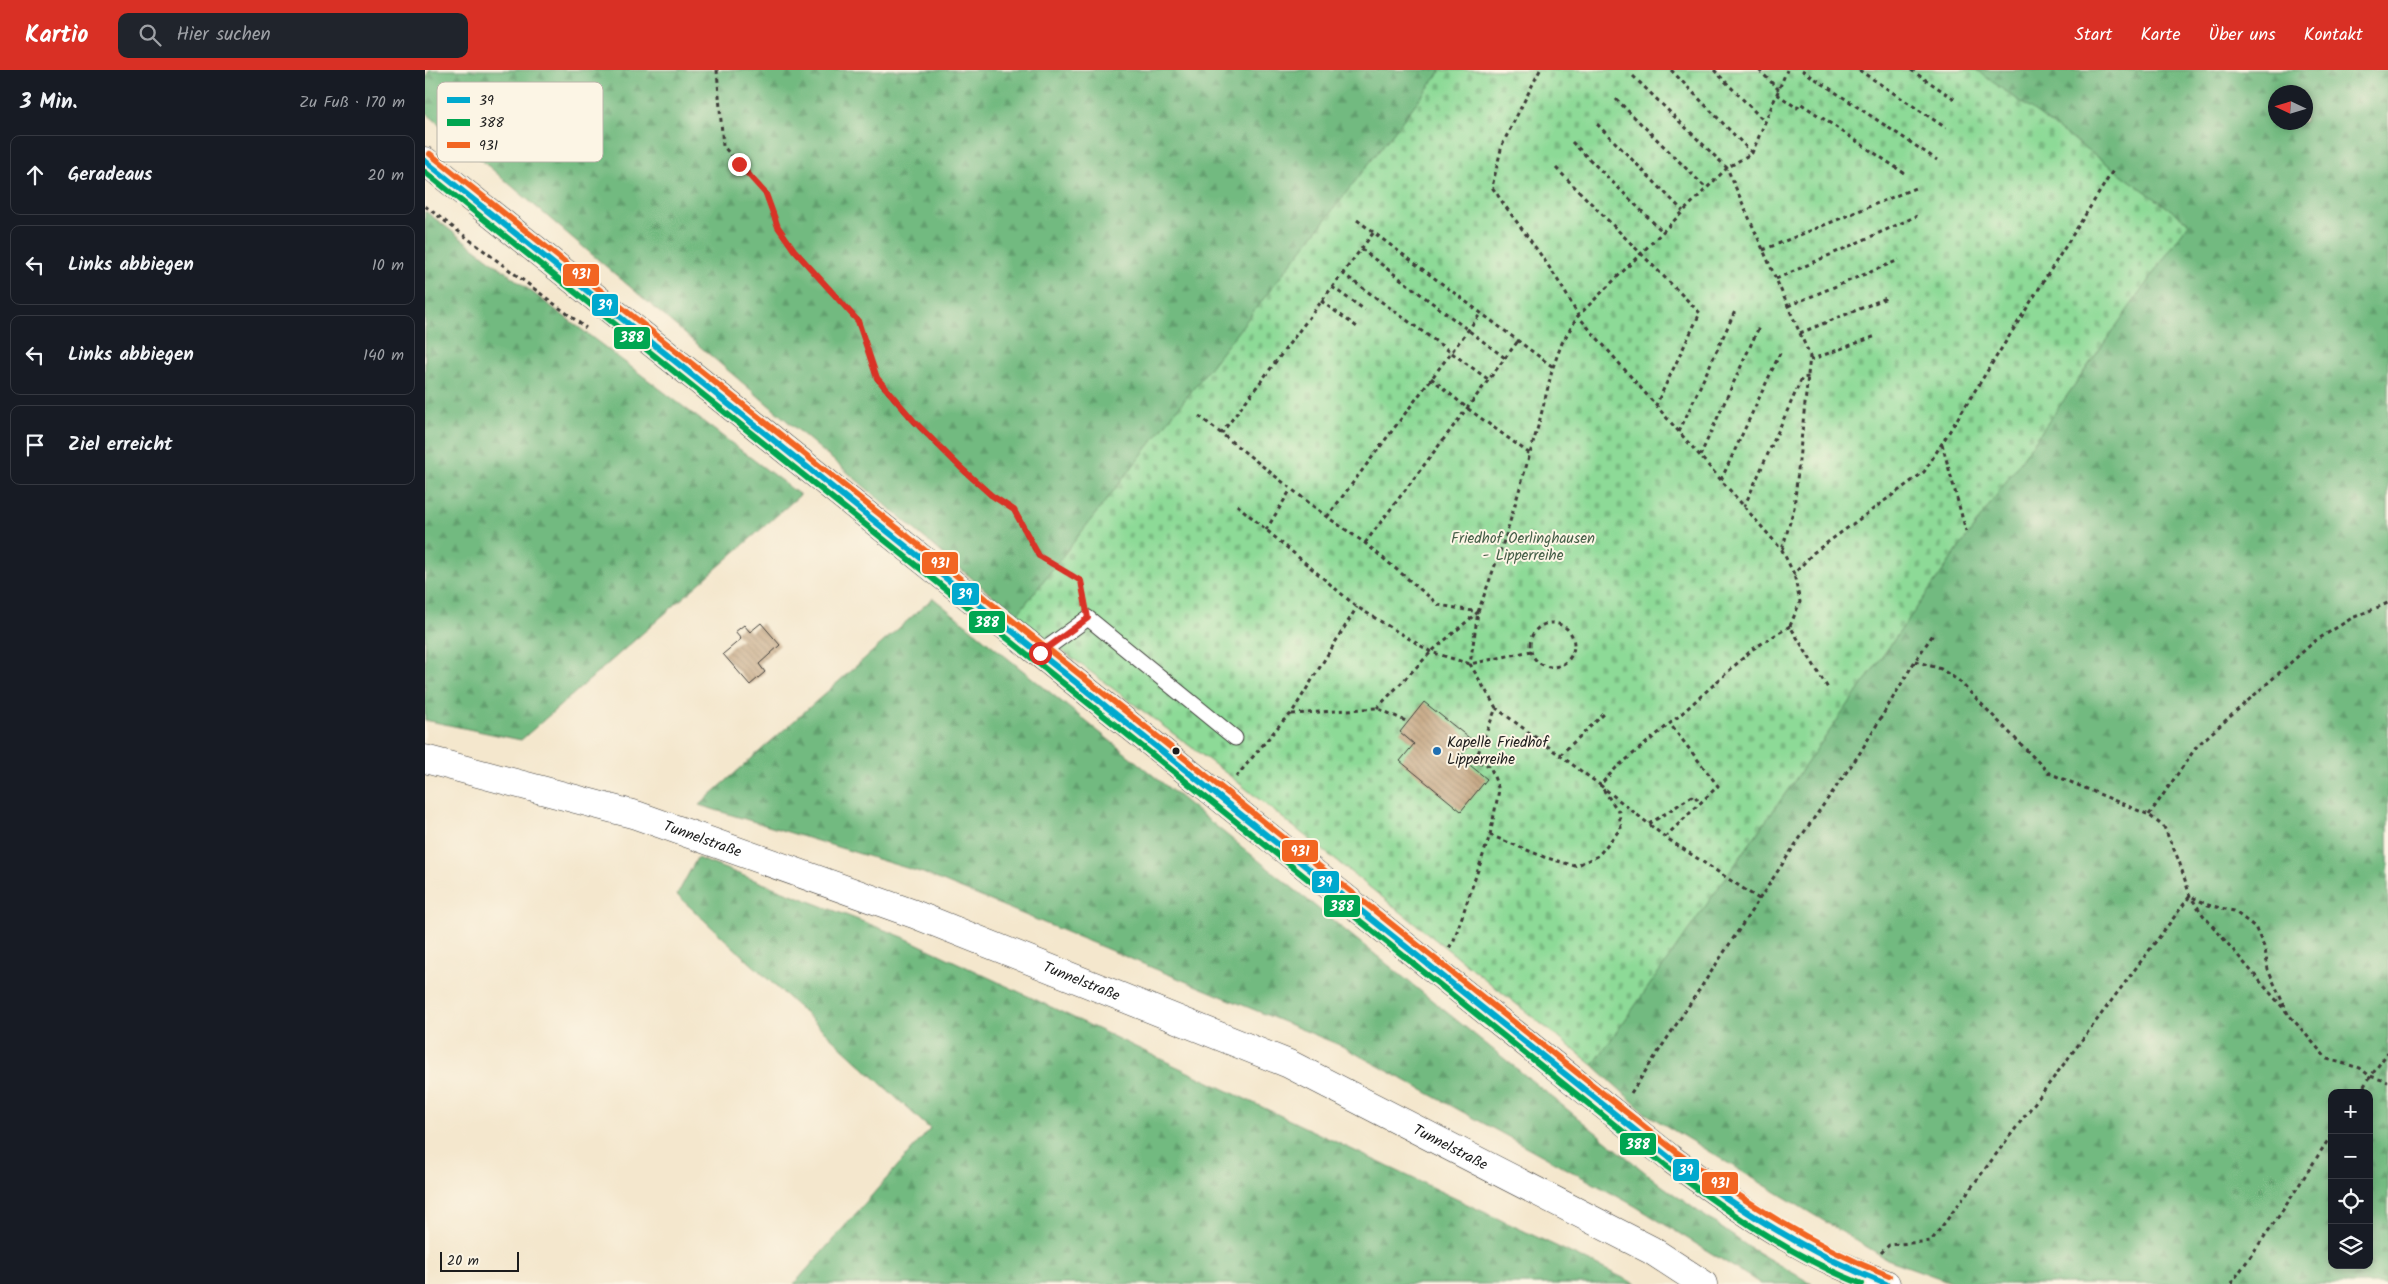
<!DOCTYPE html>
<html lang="de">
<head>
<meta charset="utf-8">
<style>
	body { margin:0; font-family:Kalam,sans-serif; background:#20242c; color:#f1f3f6 }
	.controls { position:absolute; right:15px; bottom:15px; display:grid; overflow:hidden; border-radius:10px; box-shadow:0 2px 8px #0003 }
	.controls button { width:45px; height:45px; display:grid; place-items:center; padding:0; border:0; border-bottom:1px solid #363941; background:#171b24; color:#f1f3f6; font:25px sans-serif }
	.compass { position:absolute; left:1843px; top:15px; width:45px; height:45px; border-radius:50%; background:#171b24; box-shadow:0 2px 8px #0003; rotate:274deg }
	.scale { position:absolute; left:15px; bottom:12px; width:79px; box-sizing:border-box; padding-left:5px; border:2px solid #1c1c1c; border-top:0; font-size:14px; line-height:18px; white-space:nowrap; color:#1c1c1c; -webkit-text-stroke:4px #fcf5e5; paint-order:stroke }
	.stop { position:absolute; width:15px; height:15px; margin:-11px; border:4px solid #d93025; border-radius:50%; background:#fff }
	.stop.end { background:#d93025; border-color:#fff; box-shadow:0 1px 5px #0008 }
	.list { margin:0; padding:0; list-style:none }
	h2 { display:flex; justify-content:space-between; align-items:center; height:65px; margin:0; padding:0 20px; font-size:21px }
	h2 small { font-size:16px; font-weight:400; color:#9ea1a6 }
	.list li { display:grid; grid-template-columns:32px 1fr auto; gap:15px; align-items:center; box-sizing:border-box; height:80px; margin:0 10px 10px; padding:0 10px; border:1px solid #363941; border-radius:10px }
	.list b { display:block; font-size:19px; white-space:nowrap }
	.list em { font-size:16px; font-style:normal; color:#9ea1a6 }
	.icon { flex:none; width:28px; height:28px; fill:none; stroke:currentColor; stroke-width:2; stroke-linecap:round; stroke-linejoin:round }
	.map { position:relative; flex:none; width:1963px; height:1214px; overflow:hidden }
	header { display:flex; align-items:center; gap:30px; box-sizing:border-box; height:70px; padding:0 25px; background:#d93025; color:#fff }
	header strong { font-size:24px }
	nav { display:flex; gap:28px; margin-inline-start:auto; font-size:18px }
	.search { width:350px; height:45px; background:#20242c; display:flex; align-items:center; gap:12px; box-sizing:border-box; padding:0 18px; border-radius:10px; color:#9ea1a6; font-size:19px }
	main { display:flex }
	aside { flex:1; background:#171b24 }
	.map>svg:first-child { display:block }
</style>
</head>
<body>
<header>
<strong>Kartio</strong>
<div class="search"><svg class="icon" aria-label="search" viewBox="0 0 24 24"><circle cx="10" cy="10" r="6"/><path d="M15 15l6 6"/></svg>Hier suchen</div>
<nav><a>Start</a><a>Karte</a><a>Über uns</a><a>Kontakt</a></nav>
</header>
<main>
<aside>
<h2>3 Min.<small>Zu Fuß · 170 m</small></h2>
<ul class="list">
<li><svg class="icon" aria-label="ahead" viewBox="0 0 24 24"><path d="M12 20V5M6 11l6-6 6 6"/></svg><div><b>Geradeaus</b></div><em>20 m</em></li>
<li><svg class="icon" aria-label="left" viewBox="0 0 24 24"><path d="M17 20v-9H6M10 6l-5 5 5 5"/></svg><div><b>Links abbiegen</b></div><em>10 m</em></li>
<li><svg class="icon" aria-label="left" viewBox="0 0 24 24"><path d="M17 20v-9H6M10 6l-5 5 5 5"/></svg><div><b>Links abbiegen</b></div><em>140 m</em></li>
<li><svg class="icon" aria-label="arrive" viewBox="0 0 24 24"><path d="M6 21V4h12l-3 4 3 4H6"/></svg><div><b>Ziel erreicht</b></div></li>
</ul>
</aside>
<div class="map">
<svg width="1963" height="1214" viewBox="0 0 1963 1214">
	<defs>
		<pattern id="forest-firs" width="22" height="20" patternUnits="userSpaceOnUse" patternTransform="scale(1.25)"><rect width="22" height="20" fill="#72ba80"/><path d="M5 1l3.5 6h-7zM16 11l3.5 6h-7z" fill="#629f6e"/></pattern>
		<pattern id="cemetery-stones" width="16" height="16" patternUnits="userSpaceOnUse" patternTransform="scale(1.25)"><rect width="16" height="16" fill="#8dda97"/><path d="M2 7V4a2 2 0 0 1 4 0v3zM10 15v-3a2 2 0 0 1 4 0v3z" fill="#79ba82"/></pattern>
		<pattern id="building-back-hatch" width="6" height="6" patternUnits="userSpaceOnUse" patternTransform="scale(1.25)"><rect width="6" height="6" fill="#bf9e78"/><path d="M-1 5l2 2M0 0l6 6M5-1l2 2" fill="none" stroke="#9a8062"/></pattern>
	</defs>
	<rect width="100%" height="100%" fill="#fcf5e5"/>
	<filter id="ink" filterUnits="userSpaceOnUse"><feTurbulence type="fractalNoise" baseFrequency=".02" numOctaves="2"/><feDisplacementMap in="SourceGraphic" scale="10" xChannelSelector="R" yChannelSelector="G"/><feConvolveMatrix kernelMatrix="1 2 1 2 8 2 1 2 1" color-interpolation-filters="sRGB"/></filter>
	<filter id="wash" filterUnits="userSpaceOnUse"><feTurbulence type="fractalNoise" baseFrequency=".0096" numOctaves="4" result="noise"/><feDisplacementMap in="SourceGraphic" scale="20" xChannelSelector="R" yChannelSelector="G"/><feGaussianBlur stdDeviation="1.12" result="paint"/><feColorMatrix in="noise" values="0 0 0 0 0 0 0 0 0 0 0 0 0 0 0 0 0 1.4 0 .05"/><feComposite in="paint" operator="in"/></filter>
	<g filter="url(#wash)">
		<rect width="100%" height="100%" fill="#f4e7cd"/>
		<path fill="url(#forest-firs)" stroke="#476b4e" fill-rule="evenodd" d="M4 0H1017L591 546 0 42V10Z
			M1551 0H1963V1214H1531L1462 1189 1220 1043 1168 995 1764 153ZM1850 22H1880V52H1850ZM1907 1023H1944V1195H1907Z
			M0 141 375 425 96 670 0 650Z
			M508 528 1236 1115 1325 1178 1387 1214H1336L1210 1136 917 976 498 803 274 735Z
			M272 788 478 867 1211 1214H369L505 1059 252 825Z"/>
		<path fill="url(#cemetery-stones)" stroke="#547b5a" d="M1017 0H1551L1764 153 1168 995 805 706 591 546Z"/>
		<g id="blocks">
			<path fill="url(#building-back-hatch)" d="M336 553 355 575 334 594 340 602 325 615 298 584 316 569 310 562 319 555 325 562Z
				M999 632 1048 671 1035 687 1062 709 1036 741 975 691 989 674 975 662Z"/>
		</g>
	</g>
	<g filter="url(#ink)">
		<use href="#blocks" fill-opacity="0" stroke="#3c3a37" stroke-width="1"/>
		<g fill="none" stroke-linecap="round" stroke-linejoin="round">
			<defs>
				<path id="lane" d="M615 583 663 548 810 668"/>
				<g id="secondary">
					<path d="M0 91 1246 1089C1315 1140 1380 1185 1461 1214"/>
					<path id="s1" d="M0 689 211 745 489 844 864 994 1226 1180 1278 1214"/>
				</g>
			</defs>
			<use href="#lane" stroke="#3c3a37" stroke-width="17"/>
			<use href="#secondary" stroke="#3c3a37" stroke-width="29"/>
			<path stroke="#3c3a37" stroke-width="3" stroke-dasharray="4 4" stroke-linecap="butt" d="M292 0 298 76 341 124 353 157 369 180 433 251 452 309 488 351 535 397 566 425 589 440 613 486 656 511 660 530
				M1115 0 1077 75 1067 117C1096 160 1130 199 1153 246L1357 480 1369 504 1388 483 1499 402 1689 99
				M1246 0 1327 83
				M1289 0 1340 52
				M1334 0 1354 20
				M1377 0 1512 90
				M1434 0 1521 58
				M1486 0 1531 30
				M1208 6 1302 98 1327 83 1362 0
				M1352 24 1372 38 1375 33 1479 103
				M1191 29 1281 118
				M1172 54 1258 141
				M1147 72 1238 162
				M1131 98 1275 243 1231 335
				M0 136 161 258
				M932 150 1128 297
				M936 179 1080 288
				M1338 180 1490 118
				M917 203 1064 310
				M1351 209 1492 146
				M907 217 940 240
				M896 231 935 259
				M1363 236 1474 190
				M1375 263 1464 227
				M1385 290 1451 266
				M1006 308 1042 338 1105 384
				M774 346 902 447 940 473 1014 535 1053 542
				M1254 362 1311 239
				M796 364 949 162
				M1517 374 1541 461
				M1275 386 1334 257
				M1296 410 1356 281
				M812 435 932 537 1006 582 1045 594 1106 581
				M1319 437 1377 308 1384 307
				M902 447 1056 243
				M841 460 866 419
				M940 473 1093 271
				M1105 575a22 22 0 1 1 44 0a22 22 0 1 1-44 0Z
				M1365 556 1375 532 1369 504
				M1490 591 1516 599 1534 611 1624 703 1724 745 1739 757 1754 791 1765 826 1778 845 1902 989 1935 998 1945 1006 1963 1012
				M952 638 1006 582 1053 542
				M867 644 952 638 983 652
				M1135 685 1180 643
				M811 707 858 651 866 644 932 537
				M1724 745 1772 676 1890 571 1927 548 1963 533
				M1224 754 1269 725 1275 733
				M1065 765 1074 720 1065 696 1050 691 1071 638 1045 594 1053 542 1081 465 1114 353 1128 297 1137 273 1153 246 1302 98 1385 286 1369 438 1357 480
				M1240 767 1293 716 1245 654
				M1334 829 1240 767 1175 715 1191 698 1254 646 1328 579 1365 556 1404 620
				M1024 878 1029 870 1065 765 1119 787 1150 796 1173 786 1196 758 1194 742 1175 715 1071 638
				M1206 1023 1370 775 1433 686 1490 591 1509 563
				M1934 1023 1963 982
				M1456 1183 1464 1175 1506 1171 1765 826 1783 835 1809 841 1830 857 1840 879 1843 900 1863 944
				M1806 1214 1856 1143 1907 1064"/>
			<use href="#lane" stroke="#fff" stroke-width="15"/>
			<use href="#secondary" stroke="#fff" stroke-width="28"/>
			<defs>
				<path id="bus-1" d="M0 91 1246 1089C1314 1139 1382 1183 1461 1214"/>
				<path id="bus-2" d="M0 102 1241 1096C1302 1141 1365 1186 1437 1214"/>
				<path id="bus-3" d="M5 84 1251 1082C1319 1131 1386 1175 1464 1206"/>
			</defs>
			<use href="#bus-1" stroke="#fcf5e5" stroke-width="10"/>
			<use href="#bus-2" stroke="#fcf5e5" stroke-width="10"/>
			<use href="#bus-3" stroke="#fcf5e5" stroke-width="10"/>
			<use href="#bus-1" stroke="#00a9ce" stroke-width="6"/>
			<use href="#bus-2" stroke="#00a651" stroke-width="6"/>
			<use href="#bus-3" stroke="#f26522" stroke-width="6"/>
		</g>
	</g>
	<g fill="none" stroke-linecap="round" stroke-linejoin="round" filter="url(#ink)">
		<path stroke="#d93025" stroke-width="6" d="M314 94 341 124 353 157 369 180 433 251 452 308 488 350 535 397 566 425 589 440 614 486 656 511 663 548 615 583"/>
	</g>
	<circle fill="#1c1c1c" stroke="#fcf5e5" stroke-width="2" cx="751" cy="681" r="4.5"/>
	<circle fill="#1f6fb2" stroke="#fcf5e5" stroke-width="2" cx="1012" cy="681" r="5"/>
	<g text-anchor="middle" stroke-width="4" stroke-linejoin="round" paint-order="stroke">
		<g font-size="15" fill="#445e47" stroke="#fcf5e5">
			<text x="1098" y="473">Friedhof Oerlinghausen<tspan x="1098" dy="17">- Lipperreihe</tspan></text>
		</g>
		<g font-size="15" fill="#1c1c1c" stroke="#fcf5e5" text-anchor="start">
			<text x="1022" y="677">Kapelle Friedhof<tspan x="1022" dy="17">Lipperreihe</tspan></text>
		</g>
		<g font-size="15" fill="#1c1c1c" stroke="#fcf5e5">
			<text dy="5" stroke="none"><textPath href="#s1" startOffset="289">Tunnelstraße</textPath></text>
			<text dy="5" stroke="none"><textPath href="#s1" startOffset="694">Tunnelstraße</textPath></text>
			<text dy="5" stroke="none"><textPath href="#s1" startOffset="1099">Tunnelstraße</textPath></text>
		</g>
	</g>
	<rect x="12" y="12" width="166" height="80" rx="8" fill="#fcf5e5" stroke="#b9b4a9" stroke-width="1"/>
	<rect x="22" y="27" width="23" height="6" fill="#00a9ce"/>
	<rect x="22" y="49" width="23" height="7" fill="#00a651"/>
	<rect x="22" y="72" width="23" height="6" fill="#f26522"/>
	<g font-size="14" fill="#1c1c1c">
		<text x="54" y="35">39</text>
		<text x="54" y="57">388</text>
		<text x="54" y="80">931</text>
	</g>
	<g stroke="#fcf5e5" stroke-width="2">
		<rect x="137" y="193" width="38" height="24" rx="5" fill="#f26522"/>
		<rect x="166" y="223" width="28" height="24" rx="5" fill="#00a9ce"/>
		<rect x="188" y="256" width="38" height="24" rx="5" fill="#00a651"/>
		<rect x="496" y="481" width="38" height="24" rx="5" fill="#f26522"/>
		<rect x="526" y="512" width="29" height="24" rx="5" fill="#00a9ce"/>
		<rect x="543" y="540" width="38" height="24" rx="5" fill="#00a651"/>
		<rect x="856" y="769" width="38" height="24" rx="5" fill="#f26522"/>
		<rect x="886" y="800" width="29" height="24" rx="5" fill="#00a9ce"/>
		<rect x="898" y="824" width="38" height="24" rx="5" fill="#00a651"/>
		<rect x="1194" y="1062" width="38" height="24" rx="5" fill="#00a651"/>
		<rect x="1247" y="1088" width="28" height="24" rx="5" fill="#00a9ce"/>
		<rect x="1276" y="1101" width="38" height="24" rx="5" fill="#f26522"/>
	</g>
	<g font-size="14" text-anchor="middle" font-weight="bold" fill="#fff">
		<text x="156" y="209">931</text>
		<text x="180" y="240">39</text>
		<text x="207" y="272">388</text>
		<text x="515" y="498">931</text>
		<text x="540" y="529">39</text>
		<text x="562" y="557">388</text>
		<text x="875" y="786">931</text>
		<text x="900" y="817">39</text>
		<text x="917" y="841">388</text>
		<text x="1213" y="1079">388</text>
		<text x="1261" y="1105">39</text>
		<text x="1295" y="1118">931</text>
	</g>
</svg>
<div class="controls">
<button>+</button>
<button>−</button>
<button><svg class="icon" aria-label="locate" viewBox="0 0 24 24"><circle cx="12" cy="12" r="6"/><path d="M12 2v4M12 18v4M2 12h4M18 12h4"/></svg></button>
<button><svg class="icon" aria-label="layers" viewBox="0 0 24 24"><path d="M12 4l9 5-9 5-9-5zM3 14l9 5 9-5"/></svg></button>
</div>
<svg class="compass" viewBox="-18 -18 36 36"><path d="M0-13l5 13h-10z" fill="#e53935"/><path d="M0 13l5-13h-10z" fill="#9ea1a6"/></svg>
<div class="scale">20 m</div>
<div class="stop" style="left:615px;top:583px"></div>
<div class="stop end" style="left:314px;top:94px"></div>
</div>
</main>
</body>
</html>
